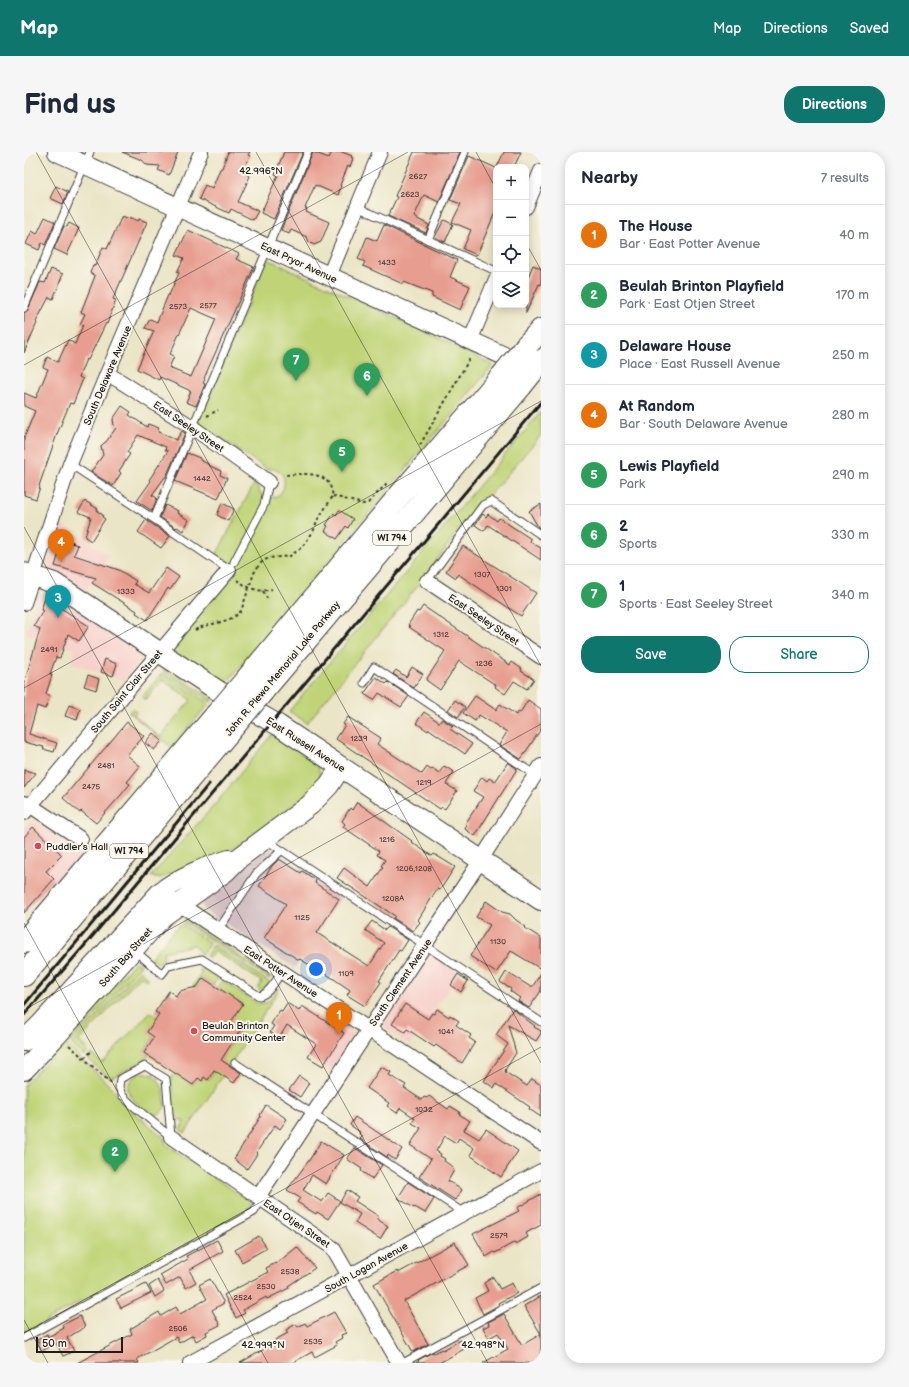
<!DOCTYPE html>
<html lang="en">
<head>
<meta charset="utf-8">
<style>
	body { margin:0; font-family:"Balsamiq Sans",sans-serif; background:#f6f6f7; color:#1f2937 }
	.controls { position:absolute; right:12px; top:12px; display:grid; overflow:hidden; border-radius:8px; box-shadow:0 2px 10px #0003 }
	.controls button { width:36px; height:36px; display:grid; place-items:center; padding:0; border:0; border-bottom:1px solid #e0e1e3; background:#fff; color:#1f2937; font:20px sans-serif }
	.scale { position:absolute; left:12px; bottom:10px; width:87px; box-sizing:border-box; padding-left:4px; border:2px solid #1c1c1c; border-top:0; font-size:11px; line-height:14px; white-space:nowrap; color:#1c1c1c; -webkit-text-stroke:3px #fbf7ec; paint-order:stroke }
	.you { position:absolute; left:292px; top:817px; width:14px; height:14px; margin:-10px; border:3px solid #fff; border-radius:50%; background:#1a73e8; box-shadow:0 0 0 6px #1a73e833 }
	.badge { display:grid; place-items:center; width:26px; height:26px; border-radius:50%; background:#0f766e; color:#fff; font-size:13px; font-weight:700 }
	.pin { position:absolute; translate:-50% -33px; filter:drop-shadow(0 1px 2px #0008) }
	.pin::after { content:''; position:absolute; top:21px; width:14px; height:12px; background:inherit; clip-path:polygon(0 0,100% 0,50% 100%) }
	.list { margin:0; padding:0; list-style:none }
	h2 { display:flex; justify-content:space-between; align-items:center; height:52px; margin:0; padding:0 16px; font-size:17px }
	h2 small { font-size:13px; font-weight:400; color:#747a83 }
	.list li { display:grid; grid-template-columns:26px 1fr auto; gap:12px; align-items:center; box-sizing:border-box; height:60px; padding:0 16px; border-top:1px solid #e0e1e3 }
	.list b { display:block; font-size:15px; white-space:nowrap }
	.list p { margin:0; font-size:13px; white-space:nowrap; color:#747a83 }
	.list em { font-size:13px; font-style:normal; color:#747a83 }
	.actions { display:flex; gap:8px; padding:12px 16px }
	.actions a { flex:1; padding:9px 0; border:1px solid #0f766e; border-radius:16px; text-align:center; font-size:14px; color:#0f766e }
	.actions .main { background:#0f766e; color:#fff }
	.icon { flex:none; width:22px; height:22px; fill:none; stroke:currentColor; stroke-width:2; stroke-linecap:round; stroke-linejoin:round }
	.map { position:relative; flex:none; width:517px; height:1211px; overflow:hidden; border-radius:16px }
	header { display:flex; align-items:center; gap:24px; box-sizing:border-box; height:56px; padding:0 20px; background:#0f766e; color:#fff }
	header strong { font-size:19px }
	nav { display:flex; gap:22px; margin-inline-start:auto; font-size:14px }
	.intro { display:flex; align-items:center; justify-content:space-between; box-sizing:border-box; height:96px; padding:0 24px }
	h1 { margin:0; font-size:28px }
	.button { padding:10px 18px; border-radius:16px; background:#0f766e; color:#fff; font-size:14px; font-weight:700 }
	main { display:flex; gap:24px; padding:0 24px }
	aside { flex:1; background:#fff; border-radius:16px; box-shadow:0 2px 10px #0003 }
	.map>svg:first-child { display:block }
</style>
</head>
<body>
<header>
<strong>Map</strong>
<nav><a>Map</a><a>Directions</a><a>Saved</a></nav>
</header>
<div class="intro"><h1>Find us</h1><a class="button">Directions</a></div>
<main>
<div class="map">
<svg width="517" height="1211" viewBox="0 0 517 1211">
	<rect width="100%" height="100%" fill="#fbf7ec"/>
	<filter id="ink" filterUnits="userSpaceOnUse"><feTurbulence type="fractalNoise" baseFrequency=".025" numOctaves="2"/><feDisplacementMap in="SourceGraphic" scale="8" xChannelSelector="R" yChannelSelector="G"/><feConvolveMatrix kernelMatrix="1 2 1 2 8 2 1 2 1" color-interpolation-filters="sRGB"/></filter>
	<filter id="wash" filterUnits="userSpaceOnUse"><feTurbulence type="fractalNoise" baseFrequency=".012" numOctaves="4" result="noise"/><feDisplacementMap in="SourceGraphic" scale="16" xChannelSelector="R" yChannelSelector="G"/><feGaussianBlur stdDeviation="0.9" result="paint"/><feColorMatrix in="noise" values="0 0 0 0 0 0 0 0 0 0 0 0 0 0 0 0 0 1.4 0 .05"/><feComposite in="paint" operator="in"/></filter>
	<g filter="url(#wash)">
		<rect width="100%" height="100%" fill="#ebe5c7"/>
		<path fill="#f7d0cb" d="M37 372 85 403 60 441 29 421 25 414 24 411Z
			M21 439 25 440 116 499 118 502 117 509 100 530 97 527 47 511 50 497 2 482 15 443Z
			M10 669 60 701 28 739 0 713V676L5 670Z
			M406 802 435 821 387 893 363 878 361 870Z
			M303 861 326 876 329 882 328 885 306 919 278 901Z"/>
		<path fill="#d2bec2" d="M245 696 318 743 271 816 180 758 177 751V748L180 745Z"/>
		<path fill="#c0d477" stroke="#6e784a" d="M243 107 392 175 469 213 201 533 146 498 210 422 212 416 192 403 231 330 236 341C261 360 272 313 243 317L174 271Z
			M517 260V283L465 344 461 345 456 349 393 435 283 571 265 559Z
			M142 517 189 547 187 550 139 519Z
			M138 521 185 552 147 595 105 560 109 556 112 559 110 563 136 585 167 548 139 528 121 548 118 545Z
			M249 581 294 614 296 623 293 629 280 645 220 690 198 703 136 726H131L127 724 194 649Z
			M161 768 246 824V827L159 770Z
			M159 773 186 791 178 802 175 800 170 793 139 800 140 806 138 809 133 811 126 806 154 774Z
			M189 793 245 830 239 839H236L234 836 238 830 191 799 186 805 182 804Z
			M111 810 117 813 43 893 83 931 105 956 140 986 142 992 147 997 227 1050 223 1059 0 1181V933L41 890Z
			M181 817 195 826 189 833 179 826 172 836 169 834 177 822 176 818Z
			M116 818 125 827H121L117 824 55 889 65 900 62 903H59L47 892Z
			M198 828 234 852 244 850 254 836 256 837 161 981 156 978 160 969 153 967 150 964 147 926 151 921 169 933 174 926 178 928 181 925 184 928 217 877 207 870 193 835Z
			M126 860 133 865 130 885 120 900 124 904 118 910 86 926 79 921 64 907V905L68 902 78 911Z
			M116 921C135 918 142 939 141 955 139 959 136 962 131 963 127 964 123 960 120 957 106 947 94 933 116 921Z"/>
		<g id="blocks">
			<path fill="#e79e90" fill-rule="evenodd" d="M98 0H154L145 23 134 18 136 14 123 13 118 8Z
				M204 0H226L224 3 226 4 222 13 225 14 222 22 226 24 214 50 234 59 229 68 207 57 205 61 175 47 181 33 188 37 196 17 198 16Z
				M260 0H279L250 67 237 61 254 23 251 22Z
				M289 0 305 6 308 0H318L328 4 327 5 329 6 326 15 324 14 316 33 317 34 314 43 291 33 281 56 283 57 282 60 305 70 297 90 290 93 285 90 283 85 267 78 265 82 257 78Z
				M390 0H436L415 50 400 43 390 65 405 73 402 81 364 64 373 45 371 44Z
				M480 0H497L490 15H473Z
				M445 4 472 16V58L453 103 439 97 447 78 428 70 437 52 426 48Z
				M32 34 44 40 39 52 26 46Z
				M98 64 106 67V65L114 69 115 67 123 70 89 147 92 148 83 172 82 171 64 208 62 207 55 225 59 227 49 252 46 251 33 282 15 334 16 335 12 347 0 343V286L11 259 0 254V241L12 246 24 217 19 215 23 205 34 210 44 188 51 192 59 173 56 172 61 162 57 160 71 124 66 121 69 113 71 114 79 95 83 97Z
				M21 65 31 70 21 93 18 91 15 98 2 92 8 79 13 82Z
				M420 68 429 72 421 90 411 85Z
				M45 71 55 76 43 103 30 97 40 74 43 75Z
				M360 73 433 108 426 125 446 134 436 158 408 145V141L380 130 379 132 339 114 341 110 334 107 343 85 353 89Z
				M164 78 215 102 212 107 230 115 180 226 181 227 179 231 181 232 172 254 162 250 167 239 136 225 135 228 113 217 130 179 121 176 126 167 133 170 144 143H145L155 121 153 120 160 106 152 103ZM167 156 192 167 167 225 145 216 150 204 146 202Z
				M509 113 517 117V133L515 132 502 161V130Z
				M27 117 39 122 29 147 25 145 12 170 13 171 0 201V161L4 158 16 130 21 131Z
				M98 254 107 260 105 263 123 275 124 272 135 276 134 280 152 288 158 279 161 281 142 325H141L128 343 133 346 128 359 113 349 127 329 125 328 144 299 141 298 142 295 114 283 103 300 106 302 95 319 97 321 89 334 67 320 79 303 77 294 80 291 82 290 92 276 90 274 89 267Z
				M163 301 176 306V308L184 312V313L197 319 196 323 203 326 194 347 151 329Z
				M61 349 74 357 73 359 79 363 78 365 81 367 67 389 61 385 67 365 54 360Z
				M198 351 210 357 204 369 193 363Z
				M517 352V377L514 375 505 359Z
				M141 353 154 359 153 361 165 368 159 379 153 375 152 376 136 365Z
				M315 358 329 367 324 376 322 374 313 387 301 379 304 374 302 373 310 361 312 363Z
				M459 362 462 365 464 362 473 369 475 366 507 387 506 390 517 396V408L464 373 460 379 451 373Z
				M122 368 146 384 137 396 114 380Z
				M39 389 54 393 50 403 95 418 112 429 110 432 125 441 142 416 155 425 146 438 144 436 123 468 112 461 113 459 68 431 72 426 31 414Z
				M439 394 512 441 497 464 434 422 432 426 422 419Z
				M21 446 65 474 55 489 44 482 36 506 32 505 26 522 28 523 22 542 26 544 21 557 13 554 5 582 33 591 30 600 19 597 20 595 0 590V532L16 477 10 474 19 459 17 458Z
				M399 454 486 513 488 510 498 517 497 519 510 527 503 537 490 529 481 542 471 535 472 533 435 509 416 538 402 528 421 499 385 475 386 474 384 473 393 459 395 460Z
				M81 507 93 512 89 524 77 520Z
				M388 515 399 522 390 536 369 522 372 518 382 525Z
				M64 523 75 527 72 538 60 534Z
				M352 525 362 532 364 530 385 544 377 555 355 541 350 548 340 542Z
				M451 544 472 558 476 552 492 563 494 560 496 561 504 548 517 557V577L497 607 475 593 483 580 455 563 451 569 439 561Z
				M431 548 441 555 434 565 424 558Z
				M45 553 56 557 53 568 41 564Z
				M400 560 415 570H416L418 567 429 574 426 577 448 592 441 602 405 577 404 579 392 571Z
				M324 565 357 586 353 592 398 622 403 615 407 618 408 616 415 621 420 614 430 620 422 632 433 639 421 657 418 655 416 657 312 587 321 573 319 572Z
				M103 570 120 584 103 603 116 614 103 630 106 632 97 643 72 671 57 659 56 661 39 646Z
				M129 581 138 589 130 598 121 591Z
				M484 610 493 617 451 684 441 677 443 673 441 672 459 645 449 639 458 625 463 629 465 626 471 630Z
				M0 618 12 621 0 636Z
				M333 650 388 689 387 690 408 704 410 702 431 715 416 738 413 737 394 768 396 770 389 779 369 766 371 764 313 726 320 716 346 735 359 715 357 714 361 708 353 703 355 699 319 675 321 672 318 669 326 656 328 658Z
				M9 675 38 703 22 719 30 727 0 761V685Z
				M255 707 277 721 278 719 292 728 291 731 315 747 293 781 345 814 360 791 341 778 348 769 361 778 364 775 384 788 377 799 375 798 355 829 357 830 341 854 323 843 326 838 310 827 294 817 293 818 276 807 275 808 240 786 262 752 235 734 248 714Z
				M462 749 478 760 486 762 492 768 502 775 501 776 517 786V817L487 799 472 821 446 804 466 773 452 765Z
				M482 820 507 835 508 834H509L517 821V839L505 856 494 849 496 846 486 839 487 837 476 830Z
				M434 822 444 829 437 840 427 833Z
				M179 826 219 852 207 870 217 877 197 908 217 921 210 931 190 918 184 928 180 925 178 929 174 926 169 933 120 901 130 885 123 880 135 862 131 860 145 839 152 844 155 839 173 835Z
				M263 851 275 859 278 854 320 881 299 914 284 905 292 892 263 873 255 886 246 880 250 874 247 872 256 858 258 859Z
				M381 852 404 867 408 861 410 862 413 857 425 865 426 863 435 869 432 873 447 883 445 886 451 890 438 911 412 893 410 895 383 877 381 880 368 872Z
				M489 857 511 874 510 875 517 879V881L512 889 484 873 492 901 481 918H482L481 920 503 934 508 927 517 933V965L505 957 506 955 472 932 470 936 460 929 484 892 472 883Z
				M357 915 367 920 365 923 382 933 380 936 398 948 400 945 403 946 405 944 424 957 426 954 436 960 435 962 446 969 440 978 455 987 462 977 494 999 477 1025 446 1003 450 996 435 986 432 991 421 984 412 999 417 1002 416 1004 421 1007 420 1009 429 1015 428 1017 430 1018 424 1029 438 1038 431 1048 395 1025 407 1007 386 993 397 976 388 971 391 966 376 956 373 961 363 954 365 951 343 936Z
				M275 924 285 931 276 945 265 938Z
				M242 953 263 967 256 977 251 973 232 1001 233 1002 223 1017 210 1007 237 964 236 963Z
				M331 965 378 997 371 1008 364 1003 363 1005 336 987 339 984 335 982 336 980 326 973Z
				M297 989 320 1003 302 1032 288 1023 279 1038 298 1050 304 1041 316 1049 304 1067 293 1060 292 1062 273 1050 276 1046 263 1038 286 1007Z
				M331 996 358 1013 348 1027 337 1019 338 1017 323 1007Z
				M384 1030 410 1047 401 1061 391 1055 390 1056 374 1046Z
				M323 1038 334 1045 331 1049 354 1064 353 1067 364 1074 356 1087 331 1071 336 1062 316 1050Z
				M517 1042V1073L502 1081 504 1085 492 1092 491 1090 471 1101 470 1100 462 1105 449 1082 495 1059 493 1056Z
				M235 1084 243 1096 218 1110 211 1098Z
				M193 1088 199 1099 165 1118 172 1130 162 1136 156 1125 142 1133 136 1123 164 1107 162 1104Z
				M431 1090 445 1113 380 1149 404 1192 389 1200 350 1132 373 1119 374 1121Z
				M273 1095 291 1116 264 1134 265 1136 243 1147 242 1145 219 1158 221 1161 212 1166 200 1143 244 1120 242 1116 252 1111V1112Z
				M469 1125 476 1137 488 1131 493 1141 474 1151 475 1153 459 1162 451 1146 464 1139 460 1131Z
				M186 1127 200 1151 188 1158 196 1173 182 1180 183 1183 172 1189 169 1183 155 1191 152 1185 113 1207 115 1211H53L108 1182 106 1177 135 1160 137 1164 152 1155 156 1162 183 1147 175 1133Z
				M134 1128 140 1139 131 1145 125 1134Z
				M122 1132 127 1141 97 1156 92 1147Z
				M517 1144V1205L507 1211H459L484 1197 474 1181 465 1186 459 1176 465 1173 464 1170 480 1162 498 1193 517 1182 500 1154Z
				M310 1160 322 1181 317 1183 318 1186 311 1190 313 1193 291 1205 288 1200 268 1211H216L253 1190 251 1188 264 1181 262 1178 272 1172 274 1175 281 1171 283 1174 287 1172Z
				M56 1164 61 1175 43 1186 50 1199 39 1204 32 1191 18 1199 13 1188 23 1182 24 1185 40 1176 38 1173Z
				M437 1188 442 1196 415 1211H392L395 1209 394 1208 409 1200 410 1201 418 1197 419 1198Z"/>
		</g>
	</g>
	<g filter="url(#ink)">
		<use href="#blocks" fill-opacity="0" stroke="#3b3a36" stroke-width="1"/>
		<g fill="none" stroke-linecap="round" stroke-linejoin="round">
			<defs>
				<path id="service" d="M333 55 472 119
					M404 88 441 0
					M0 156 66 0
					M46 312 130 367 205 418
					M130 367 284 0
					M210 410 240 353 245 330
					M403 429 459 353 467 349 517 383
					M340 531 350 515 513 624
					M242 688 517 870
					M194 778 232 722 257 699
					M110 798 138 822 144 814 178 807 235 844C245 843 252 827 258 820
					M211 911 440 1061
					M121 914 142 927 147 985 107 952 98 943 95 935 96 927Z
					M0 1186 230 1060 238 1047
					M379 1211 517 1136"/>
				<path id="minor" d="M502 55 517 19
					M305 124 356 0
					M446 189 472 127
					M83 222 96 229 168 275 245 330
					M403 429 517 505
					M0 451 46 312 83 222 177 0
					M0 651 7 654 57 687
					M0 661 205 418
					M137 740 517 991
					M147 985 309 1096 375 1211
					M234 1045 449 720 517 614
					M166 1211 517 1019"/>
				<path id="tertiary" d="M33 0 502 214"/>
				<path id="secondary" d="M0 421 30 431 196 540 254 573 517 748
					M0 889 18 871 137 740C155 726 183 714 205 708
					M0 918 32 884 139 764 202 719 215 706 286 653 305 633 317 615"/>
				<path id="primary" d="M502 194 517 178
					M221 529 375 344 478 224
					M239 539 497 234
					M0 790 192 563
					M0 823 210 574"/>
			</defs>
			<use href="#service" stroke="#3b3a36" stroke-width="9"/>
			<use href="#minor" stroke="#3b3a36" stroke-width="16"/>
			<use href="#tertiary" stroke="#3b3a36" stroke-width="20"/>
			<use href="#secondary" stroke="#3b3a36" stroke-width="22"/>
			<use href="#primary" stroke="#3b3a36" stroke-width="24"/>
			<path stroke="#3b3a36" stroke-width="2" stroke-dasharray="3 3" stroke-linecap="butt" d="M183 264 194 258
				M396 293 446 206
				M309 344 339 352 344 351 364 330
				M38 382 53 394
				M213 428C224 436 234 441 248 437
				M239 439 244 448
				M171 478C186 470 205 472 217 459L230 421 235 413 239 409 245 406 266 404 278 395 289 380 294 367 309 344C308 340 307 335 305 332 298 319 275 322 262 323
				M45 893 87 931
				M60 906 68 899"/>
			<use href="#service" stroke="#fff" stroke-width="7"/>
			<use href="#minor" stroke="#fff" stroke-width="14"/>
			<use href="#tertiary" stroke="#fff" stroke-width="18"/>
			<use href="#secondary" stroke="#fff" stroke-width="20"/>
			<use href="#primary" stroke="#fff" stroke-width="22"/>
			<path stroke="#1c1c1c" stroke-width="3" d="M0 853 185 632
				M0 863 61 793 517 250"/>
			<defs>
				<path id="primary-bridge" d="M478 224 502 194
					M497 234 517 209
					M192 563 221 529
					M210 574 239 539"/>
			</defs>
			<use href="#primary-bridge" stroke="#3b3a36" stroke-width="24" stroke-linecap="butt"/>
			<use href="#primary-bridge" stroke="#fff" stroke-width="22"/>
		</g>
	</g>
	<path fill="none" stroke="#1c1c1c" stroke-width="1" stroke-opacity="0.45" d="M12 0 517 911M232 0 517 514M452 0 472 37M502 91 517 118M0 213 384 0M0 375 464 1211M0 536 517 249M0 771 244 1211M0 858 517 572M0 1168 24 1211M0 1181 517 895"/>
	<g fill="#d1495b" stroke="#fbf7ec" stroke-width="1.5">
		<circle cx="14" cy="694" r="4"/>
		<circle cx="170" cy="879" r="4"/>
	</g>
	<g text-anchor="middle" stroke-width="4" stroke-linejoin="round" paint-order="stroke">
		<g font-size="8" fill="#4f3c39">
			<text x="394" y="27">2627</text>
			<text x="386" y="45">2623</text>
			<text x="363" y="113">1433</text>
			<text x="184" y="156">2577</text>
			<text x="154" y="157">2573</text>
			<text x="178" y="329">1442</text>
			<text x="458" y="425">1307</text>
			<text x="480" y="439">1301</text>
			<text x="102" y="442">1333</text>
			<text x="417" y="485">1312</text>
			<text x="25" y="500">2491</text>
			<text x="460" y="514">1236</text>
			<text x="335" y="589">1239</text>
			<text x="82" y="616">2481</text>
			<text x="400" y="633">1219</text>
			<text x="67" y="637">2475</text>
			<text x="363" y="690">1216</text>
			<text x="390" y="719">1206,1208</text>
			<text x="369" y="749">1208A</text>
			<text x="278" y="768">1125</text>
			<text x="474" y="792">1130</text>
			<text x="322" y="824">1109</text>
			<text x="422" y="882">1041</text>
			<text x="400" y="960">1032</text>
			<text x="475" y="1086">2579</text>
			<text x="266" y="1122">2538</text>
			<text x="242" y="1137">2530</text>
			<text x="219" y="1148">2524</text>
			<text x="154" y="1179">2506</text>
			<text x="289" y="1192">2535</text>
		</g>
		<g fill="#fbf7ec" stroke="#5f5e5a" stroke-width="1">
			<rect x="349" y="379" width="38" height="14" rx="3"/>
			<rect x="86" y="692" width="38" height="14" rx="3"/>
		</g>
		<g font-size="9" font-weight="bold" fill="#1c1c1c">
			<text x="368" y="389">WI 794</text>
			<text x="105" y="702">WI 794</text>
		</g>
		<g font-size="10" fill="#1c1c1c" stroke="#fbf7ec">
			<text transform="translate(275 110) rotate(25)" y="4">East Pryor Avenue</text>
			<text transform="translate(83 223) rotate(-67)" y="4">South Delaware Avenue</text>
			<text transform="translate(165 274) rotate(34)" y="4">East Seeley Street</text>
			<text transform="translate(460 467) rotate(34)" y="4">East Seeley Street</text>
			<text transform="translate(258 516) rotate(-50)" y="4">John R. Plewa Memorial Lake Parkway</text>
			<text transform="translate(102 539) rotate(-50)" y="4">South Saint Clair Street</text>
			<text transform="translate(282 592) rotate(33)" y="4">East Russell Avenue</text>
			<text transform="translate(101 805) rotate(-49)" y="4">South Bay Street</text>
			<text transform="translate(257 819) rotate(33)" y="4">East Potter Avenue</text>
			<text transform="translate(376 830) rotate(-56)" y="4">South Clement Avenue</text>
			<text transform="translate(273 1071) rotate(34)" y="4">East Otjen Street</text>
			<text transform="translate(342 1115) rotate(-29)" y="4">South Logan Avenue</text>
		</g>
		<g font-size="10" fill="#1c1c1c" stroke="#fbf7ec" text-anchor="start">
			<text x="22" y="698">Puddler’s Hall</text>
			<text x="178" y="877">Beulah Brinton<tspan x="178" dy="12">Community Center</tspan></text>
		</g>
	</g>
	<g font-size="10" text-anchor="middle" fill="#1c1c1c" stroke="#fbf7ec" stroke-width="4" stroke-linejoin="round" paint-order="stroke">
		<text x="237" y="22">42.996°N</text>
		<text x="239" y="1196">42.999°N</text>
		<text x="459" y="1196">42.998°N</text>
	</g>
</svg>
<div class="controls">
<button>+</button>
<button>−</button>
<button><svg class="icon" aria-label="locate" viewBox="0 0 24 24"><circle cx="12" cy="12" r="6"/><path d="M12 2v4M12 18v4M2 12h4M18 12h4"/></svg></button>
<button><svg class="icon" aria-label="layers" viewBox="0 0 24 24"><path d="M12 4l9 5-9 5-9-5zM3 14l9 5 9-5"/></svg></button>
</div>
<div class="scale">50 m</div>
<div class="you"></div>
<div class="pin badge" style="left:315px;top:883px;background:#e8710a">1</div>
<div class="pin badge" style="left:91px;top:1020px;background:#2e9e5b">2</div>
<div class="pin badge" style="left:34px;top:466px;background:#0f9aa8">3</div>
<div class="pin badge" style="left:37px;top:410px;background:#e8710a">4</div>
<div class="pin badge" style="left:318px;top:320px;background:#2e9e5b">5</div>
<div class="pin badge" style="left:343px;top:244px;background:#2e9e5b">6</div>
<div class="pin badge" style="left:272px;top:229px;background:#2e9e5b">7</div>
</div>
<aside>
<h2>Nearby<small>7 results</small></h2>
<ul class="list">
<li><span class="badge" style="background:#e8710a">1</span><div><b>The House</b><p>Bar · East Potter Avenue</p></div><em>40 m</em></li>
<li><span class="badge" style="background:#2e9e5b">2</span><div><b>Beulah Brinton Playfield</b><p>Park · East Otjen Street</p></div><em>170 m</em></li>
<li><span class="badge" style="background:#0f9aa8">3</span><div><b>Delaware House</b><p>Place · East Russell Avenue</p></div><em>250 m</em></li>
<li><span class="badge" style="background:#e8710a">4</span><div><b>At Random</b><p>Bar · South Delaware Avenue</p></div><em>280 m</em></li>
<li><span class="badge" style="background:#2e9e5b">5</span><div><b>Lewis Playfield</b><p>Park</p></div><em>290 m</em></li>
<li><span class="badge" style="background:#2e9e5b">6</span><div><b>2</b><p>Sports</p></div><em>330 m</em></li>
<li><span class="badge" style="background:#2e9e5b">7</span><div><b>1</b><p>Sports · East Seeley Street</p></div><em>340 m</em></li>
</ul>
<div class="actions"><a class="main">Save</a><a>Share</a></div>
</aside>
</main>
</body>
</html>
